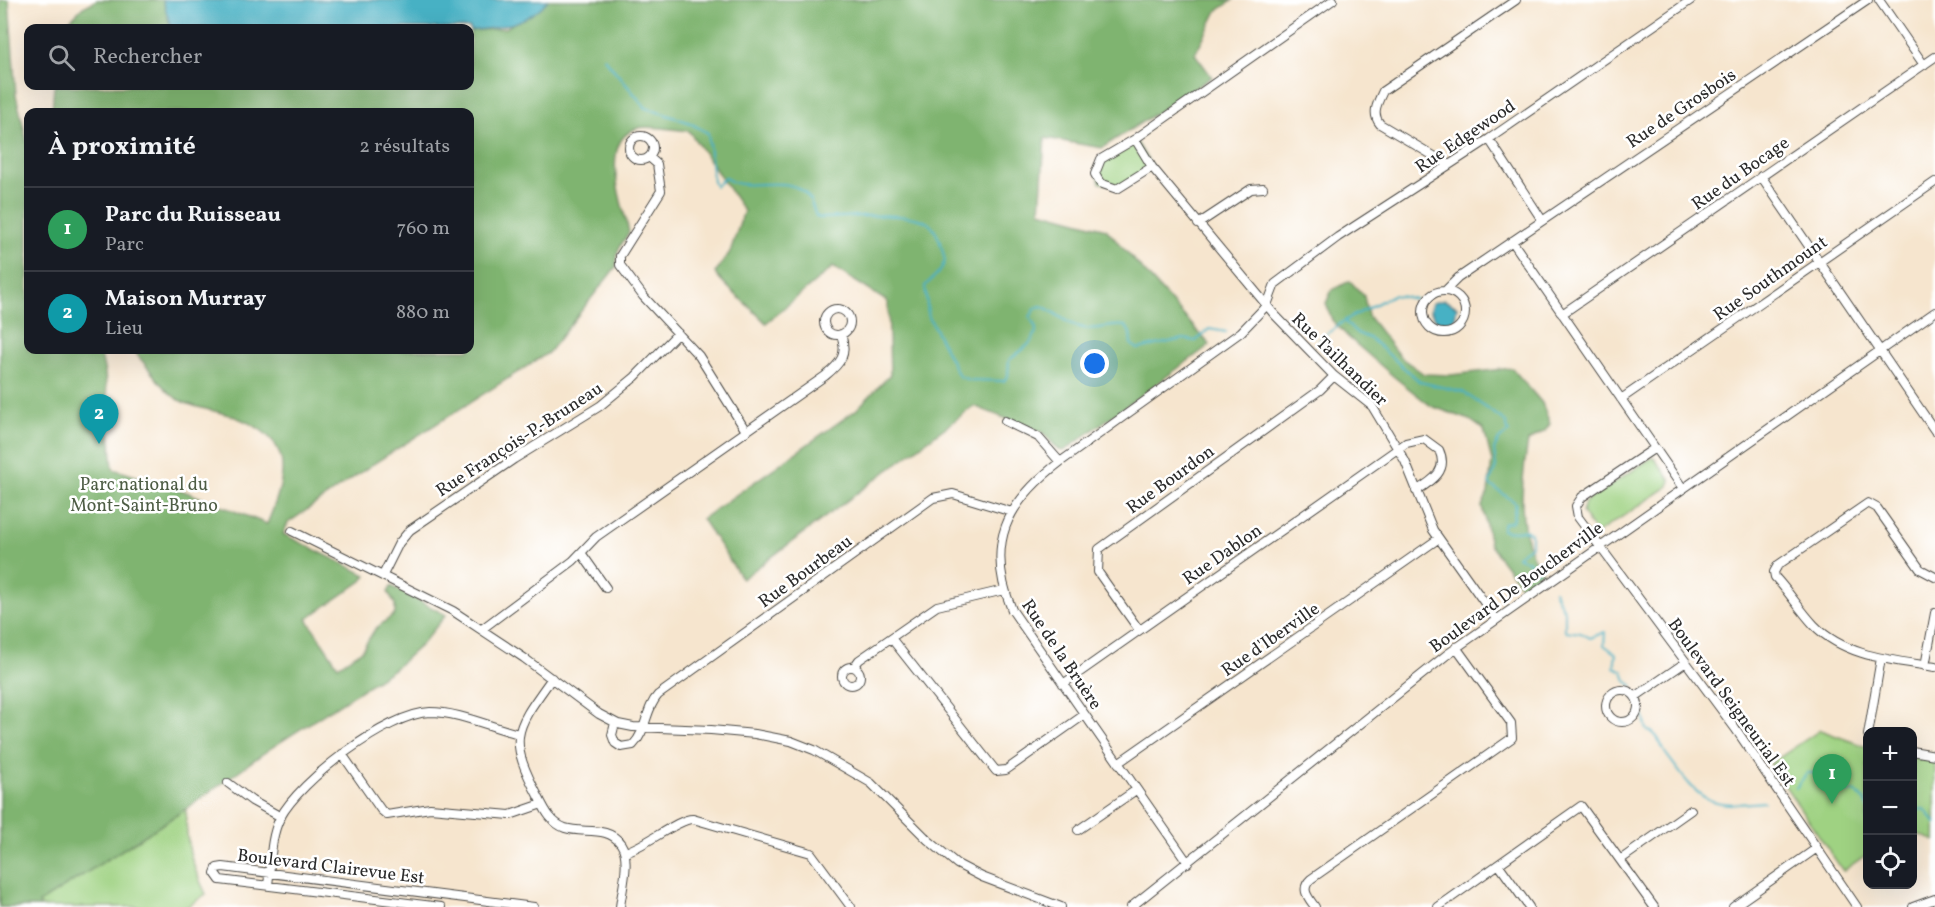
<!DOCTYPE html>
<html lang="fr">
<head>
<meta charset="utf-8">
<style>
	body { margin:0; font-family:Vollkorn,serif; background:#242831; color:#f1f3f6 }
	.controls { position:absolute; right:18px; bottom:18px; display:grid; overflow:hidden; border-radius:12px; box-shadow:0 6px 24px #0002 }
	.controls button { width:54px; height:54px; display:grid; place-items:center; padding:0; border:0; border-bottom:2px solid #363941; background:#171b24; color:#f1f3f6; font:30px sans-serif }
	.you { position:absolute; left:1095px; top:364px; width:21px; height:21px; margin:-15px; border:4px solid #fff; border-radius:50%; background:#1a73e8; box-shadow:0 0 0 9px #1a73e833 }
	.badge { display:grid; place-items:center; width:39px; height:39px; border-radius:50%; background:#0f766e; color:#fff; font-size:20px; font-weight:700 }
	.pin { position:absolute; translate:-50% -50px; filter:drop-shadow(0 2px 3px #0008) }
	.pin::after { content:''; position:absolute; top:32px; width:21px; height:18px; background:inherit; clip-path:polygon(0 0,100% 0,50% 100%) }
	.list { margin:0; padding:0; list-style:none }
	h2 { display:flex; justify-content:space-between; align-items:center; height:78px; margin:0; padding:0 24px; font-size:26px }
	h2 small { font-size:20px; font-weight:400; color:#9ea1a6 }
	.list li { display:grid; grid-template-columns:39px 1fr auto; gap:18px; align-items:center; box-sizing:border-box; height:84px; padding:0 24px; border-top:2px solid #363941 }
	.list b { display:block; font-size:22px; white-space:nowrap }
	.list p { margin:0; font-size:20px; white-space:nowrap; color:#9ea1a6 }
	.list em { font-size:20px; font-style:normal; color:#9ea1a6 }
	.icon { flex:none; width:33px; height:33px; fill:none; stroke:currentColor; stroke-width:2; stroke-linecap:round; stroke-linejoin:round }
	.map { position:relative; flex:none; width:1935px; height:907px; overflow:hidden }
	.search { position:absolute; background:#171b24; box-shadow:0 6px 24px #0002; left:24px; top:24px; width:450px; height:66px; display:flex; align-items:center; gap:15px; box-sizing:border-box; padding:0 21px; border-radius:12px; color:#9ea1a6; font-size:22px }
	.panel { position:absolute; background:#171b24; box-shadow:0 6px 24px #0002; left:24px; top:108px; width:450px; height:246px; border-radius:12px }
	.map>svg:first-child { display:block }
</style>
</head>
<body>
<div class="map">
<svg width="1935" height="907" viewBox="0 0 1935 907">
	<rect width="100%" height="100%" fill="#fff"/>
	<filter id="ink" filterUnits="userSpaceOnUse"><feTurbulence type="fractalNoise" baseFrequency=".0167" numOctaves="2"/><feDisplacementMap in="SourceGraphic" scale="12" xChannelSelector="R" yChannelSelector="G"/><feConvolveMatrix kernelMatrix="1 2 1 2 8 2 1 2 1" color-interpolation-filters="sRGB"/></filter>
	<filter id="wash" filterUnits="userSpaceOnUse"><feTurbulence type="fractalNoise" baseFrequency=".008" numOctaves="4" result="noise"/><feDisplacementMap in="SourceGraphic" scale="24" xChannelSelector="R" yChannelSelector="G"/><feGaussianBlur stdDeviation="1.35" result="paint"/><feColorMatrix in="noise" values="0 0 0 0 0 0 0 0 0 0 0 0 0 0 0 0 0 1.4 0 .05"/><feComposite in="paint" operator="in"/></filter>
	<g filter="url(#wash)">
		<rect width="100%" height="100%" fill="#f6e5ce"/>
		<path fill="#9fd282" stroke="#657e56" stroke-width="1.5" d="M1135 139 1152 167 1125 186 1100 183 1096 168 1101 159Z
			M1653 457 1670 479 1669 486 1596 534 1582 512 1585 502Z
			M1820 730 1867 747V854L1843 871 1770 764Z
			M1913 756 1935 760V841L1918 834 1913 838Z
			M186 809C186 845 190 861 206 894L187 907H0V843L39 903Z"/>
		<path fill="#7fb470" stroke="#55704e" stroke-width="1.5" d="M0 0H9L16 95 28 146V350H100L105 373 113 469 181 490 267 524C288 474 295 439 235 417 219 411 199 409 183 402 165 394 151 370 138 356L135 350H470V112H52L54 86H470V31L506 28 548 0H1233L1217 11 1195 54 1212 77 1102 148 1045 138 1040 211 1106 229 1210 345 1064 451 1059 450 1043 433 974 406 742 579 702 519 856 410 890 375 888 302 833 267 766 323C749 305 730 292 715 273L730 252 744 211 689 131C676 130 648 125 638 128 597 140 623 205 629 232L618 250 616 267 548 353 373 464 288 523 283 534 366 575 362 581 307 619 338 666 362 650 375 629 395 614V604L388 592 391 586 446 615 421 645 394 669 271 748 186 809 39 903 41 907H0Z
			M97 0H163L171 28H62L83 7Z
			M1350 281 1364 296 1368 316 1400 357 1424 374 1451 375 1512 368 1542 403 1550 424 1545 431 1528 441C1521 485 1515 534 1542 572L1521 586 1490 545 1482 506 1488 493 1492 461 1484 430 1470 420 1431 406 1393 376 1348 337 1332 320 1326 303 1332 290Z"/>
		<path fill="#46b1c4" stroke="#386e78" stroke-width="1.5" d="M163 0H548C528 25 499 27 470 31V28H171Z
			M1444 300 1457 307 1454 322 1446 327 1439 325 1430 310 1432 303Z"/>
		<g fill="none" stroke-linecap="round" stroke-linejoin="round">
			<path stroke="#46b1c4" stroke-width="2" d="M604 58 646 108 688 122 708 133 713 182 716 186 725 177C743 196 790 169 809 198 812 203 814 211 816 216L820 218C842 218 911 210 928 223 939 232 942 248 945 261L940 271 925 286 928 315 959 376 969 380 1004 381 1008 376 1009 360C1018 353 1035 343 1036 330 1036 325 1032 322 1030 317L1036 308 1041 306C1057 312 1066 325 1084 328 1099 331 1111 323 1126 326L1130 333 1131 344 1138 349 1183 339 1196 341 1209 329 1226 332
				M1344 321 1393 295 1416 299
				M1319 340 1344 321 1357 333 1371 339 1420 382 1463 392 1505 421 1509 432 1499 439 1494 450 1496 467 1489 484 1516 503 1512 521 1504 523 1502 530C1510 535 1522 526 1531 533V546L1517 556 1530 563 1537 571
				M1554 591 1565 612V631L1581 633 1590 638 1605 632 1604 645 1616 654 1614 667 1623 671 1626 681 1633 686
				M1643 715 1647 730C1660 735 1659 743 1666 754 1701 801 1704 808 1764 802
				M1796 788 1807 773H1814L1830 790C1849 796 1859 783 1868 810
				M1912 810 1925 809 1935 823
				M1868 817V828"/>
		</g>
	</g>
	<g filter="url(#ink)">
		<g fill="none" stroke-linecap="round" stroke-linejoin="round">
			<defs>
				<path id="minor" d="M1879 0 1924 65
					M629 148a12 12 0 1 1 24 0a12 12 0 1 1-24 0Z
					M1135 139 1152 167 1274 314 1334 376 1372 406 1405 461 1433 530 1496 619
					M1489 139 1542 220
					M649 157 657 164 661 191 620 256V265L643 296 699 356 746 431
					M1449 165 1380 124C1371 113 1378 102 1383 91L1516 0
					M1152 167 1117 189 1100 183 1095 174 1101 159 1135 139 1333 0
					M1761 176 1935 431
					M1198 224 1251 189 1263 188
					M1512 241 1682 487
					M1445 291 1458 278 1868 0
					M1423 312a21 21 0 1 1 42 0a21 21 0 1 1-42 0Z
					M824 322a13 13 0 1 1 26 0a13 13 0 1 1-26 0Z
					M1562 314 1935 57
					M1621 399 1935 182
					M1005 421 1038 437 1060 462
					M1655 448 1582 497 1576 506 1578 517 1735 728 1857 907
					M292 531 453 611 524 658 599 714 618 724 633 727 711 730 755 734 791 741 814 750 871 783 928 840 957 864 982 877 1061 907
					M582 554 606 588
					M383 575 399 543 410 530 514 459 600 406 635 377 678 333
					M1935 577 1920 569 1877 508 1868 503 1778 565 1774 572 1775 577C1789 592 1800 610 1814 625 1845 657 1893 660 1935 667
					M482 629 573 561 596 537 825 376C841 363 848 355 841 334
					M1139 630 1098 572 1099 549 1320 390 1334 376
					M891 638 996 771 1006 770 1084 715
					M1925 666 1935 613
					M842 676a9 9 0 1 1 18 0a9 9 0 1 1-18 0Z
					M854 667 859 660 937 606 1004 590
					M552 678C514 731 507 737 539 798 545 810 551 823 565 828 583 834 608 825 621 844 631 859 622 889 620 907
					M1063 684 1406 443 1424 439 1439 450C1449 471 1432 481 1416 491
					M1606 706a16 16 0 1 1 32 0a16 16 0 1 1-32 0Z
					M1635 697 1686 662
					M615 723 612 735 615 743 621 747 633 745C647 731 645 709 658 695L933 498 953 494 1012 512
					M1868 735 1881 658
					M1912 751 1935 755
					M342 754 381 810 387 815 430 808 510 815 542 804
					M1118 763 1438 539
					M228 783 252 801 281 817
					M1078 830 1136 790
					M625 852C644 847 679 818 693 819L811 853 851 907
					M1620 860 1691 810
					M1188 863 1012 610C985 544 1006 503 1060 462L1241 332 1267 305 1275 284 1338 237 1489 139 1691 0
					M1499 865 1529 907
					M268 885C271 863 270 838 280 818 299 781 388 713 430 712 459 712 490 727 519 734
					M441 907 220 880 215 873 217 868 223 867 534 907
					M1131 907 1449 653 1935 312
					M1315 907C1308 897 1300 889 1311 879L1512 738 1511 723 1456 647
					M1438 907 1581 806 1654 907
					M1733 907 1817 848
					M1913 907 1935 899"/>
			</defs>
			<use href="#minor" stroke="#494743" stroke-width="10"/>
			<use href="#minor" stroke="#fff" stroke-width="8"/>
		</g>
	</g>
	<g text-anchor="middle" stroke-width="5" stroke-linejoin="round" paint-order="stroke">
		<g font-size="18" fill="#2b2b2b" stroke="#fff">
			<text transform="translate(1681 108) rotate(-34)" y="6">Rue de Grosbois</text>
			<text transform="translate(1465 136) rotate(-34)" y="6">Rue Edgewood</text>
			<text transform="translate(1740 173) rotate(-35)" y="6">Rue du Bocage</text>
			<text transform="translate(1770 278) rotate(-35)" y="6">Rue Southmount</text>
			<text transform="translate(1340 359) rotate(44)" y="6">Rue Tailhandier</text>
			<text transform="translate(519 439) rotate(-33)" y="6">Rue François-P.-Bruneau</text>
			<text transform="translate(1170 479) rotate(-36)" y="6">Rue Bourdon</text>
			<text transform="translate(1222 554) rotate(-35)" y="6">Rue Dablon</text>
			<text transform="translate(805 571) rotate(-36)" y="6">Rue Bourbeau</text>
			<text transform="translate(1516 587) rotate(-36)" y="6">Boulevard De Boucherville</text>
			<text transform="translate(1270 639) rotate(-35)" y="6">Rue d'Iberville</text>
			<text transform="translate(1062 654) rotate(56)" y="6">Rue de la Bruère</text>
			<text transform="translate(1732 702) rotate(54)" y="6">Boulevard Seigneurial Est</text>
			<text transform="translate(331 866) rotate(7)" y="6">Boulevard Clairevue Est</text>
		</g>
		<g font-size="18" fill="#4e5d45" stroke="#fff">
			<text x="144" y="490">Parc national du<tspan x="144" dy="21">Mont-Saint-Bruno</tspan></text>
		</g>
	</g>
</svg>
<div class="controls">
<button>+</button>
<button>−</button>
<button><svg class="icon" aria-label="locate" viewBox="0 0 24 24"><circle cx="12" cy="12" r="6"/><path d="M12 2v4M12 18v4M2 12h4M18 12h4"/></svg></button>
</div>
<div class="you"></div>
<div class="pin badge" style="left:1832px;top:804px;background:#2e9e5b">1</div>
<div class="pin badge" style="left:99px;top:444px;background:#0f9aa8">2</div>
<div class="search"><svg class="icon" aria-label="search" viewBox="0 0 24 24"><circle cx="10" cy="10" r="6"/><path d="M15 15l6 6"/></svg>Rechercher</div>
<section class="panel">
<h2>À proximité<small>2 résultats</small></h2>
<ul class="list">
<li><span class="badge" style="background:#2e9e5b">1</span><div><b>Parc du Ruisseau</b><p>Parc</p></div><em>760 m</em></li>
<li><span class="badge" style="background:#0f9aa8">2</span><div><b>Maison Murray</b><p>Lieu</p></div><em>880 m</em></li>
</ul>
</section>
</div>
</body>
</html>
